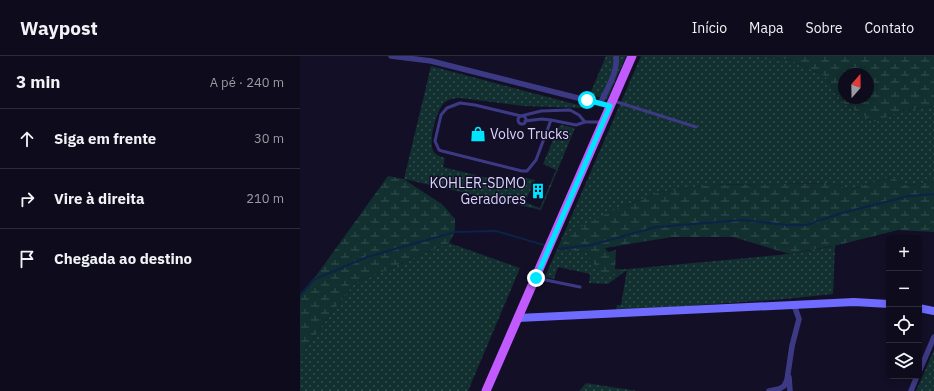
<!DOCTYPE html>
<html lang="pt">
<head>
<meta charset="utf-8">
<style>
	body { margin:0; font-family:"IBM Plex Sans",sans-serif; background:#1c1929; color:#f1f3f6 }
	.controls { position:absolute; right:12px; bottom:12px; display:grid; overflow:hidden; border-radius:6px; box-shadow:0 2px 6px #0003 }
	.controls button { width:36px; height:36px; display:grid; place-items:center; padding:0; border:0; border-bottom:1px solid #2e2b3b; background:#0e0b1c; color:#f1f3f6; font:20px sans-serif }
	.compass { position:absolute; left:538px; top:12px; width:36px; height:36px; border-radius:50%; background:#0e0b1c; box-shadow:0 2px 6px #0003; rotate:20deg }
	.stop { position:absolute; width:12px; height:12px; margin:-9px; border:3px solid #00e5ff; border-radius:50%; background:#fff }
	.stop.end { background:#00e5ff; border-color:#fff; box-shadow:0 1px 4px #0008 }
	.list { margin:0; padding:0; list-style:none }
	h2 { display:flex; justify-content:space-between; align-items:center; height:52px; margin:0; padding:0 16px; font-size:17px }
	h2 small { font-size:13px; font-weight:400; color:#9b9ba3 }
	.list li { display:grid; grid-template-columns:26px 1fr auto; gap:12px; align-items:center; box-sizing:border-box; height:60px; padding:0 16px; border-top:1px solid #2e2b3b }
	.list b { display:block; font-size:15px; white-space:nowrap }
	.list em { font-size:13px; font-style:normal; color:#9b9ba3 }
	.icon { flex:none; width:22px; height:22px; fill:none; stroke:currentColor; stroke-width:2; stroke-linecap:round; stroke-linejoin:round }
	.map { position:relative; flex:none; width:634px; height:335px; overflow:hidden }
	header { display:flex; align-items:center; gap:24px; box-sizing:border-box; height:56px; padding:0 20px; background:#0e0b1c; border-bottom:1px solid #2e2b3b }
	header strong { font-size:19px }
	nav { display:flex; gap:22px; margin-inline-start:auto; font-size:14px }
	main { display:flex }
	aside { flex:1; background:#0e0b1c }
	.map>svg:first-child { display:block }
</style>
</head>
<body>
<header>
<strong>Waypost</strong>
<nav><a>Início</a><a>Mapa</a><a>Sobre</a><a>Contato</a></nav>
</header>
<main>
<aside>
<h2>3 min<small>A pé · 240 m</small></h2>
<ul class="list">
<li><svg class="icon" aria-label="ahead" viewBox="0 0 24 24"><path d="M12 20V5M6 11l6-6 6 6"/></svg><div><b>Siga em frente</b></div><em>30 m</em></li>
<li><svg class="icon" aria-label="right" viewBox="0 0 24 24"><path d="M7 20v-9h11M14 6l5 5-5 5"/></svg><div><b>Vire à direita</b></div><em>210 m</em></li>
<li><svg class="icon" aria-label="arrive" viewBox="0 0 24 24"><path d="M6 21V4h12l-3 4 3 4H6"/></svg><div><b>Chegada ao destino</b></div></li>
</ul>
</aside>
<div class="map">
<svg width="634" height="335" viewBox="0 0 634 335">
	<defs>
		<pattern id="green-dots" width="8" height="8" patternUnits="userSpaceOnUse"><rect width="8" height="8" fill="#12302f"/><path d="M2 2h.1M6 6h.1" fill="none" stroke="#344d4e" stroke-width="1.8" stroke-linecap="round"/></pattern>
		<pattern id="wetland-marsh" width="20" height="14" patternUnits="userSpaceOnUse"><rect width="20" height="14" fill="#12302f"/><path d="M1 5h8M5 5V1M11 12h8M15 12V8" fill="none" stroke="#344d4e"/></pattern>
	</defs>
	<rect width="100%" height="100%" fill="#130f26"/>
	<path fill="url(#green-dots)" d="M306 0H326L307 44 290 38Z
		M341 0H456L490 4 525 20 543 47 574 66 601 55 634 50V123L633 125 607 130 591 121 549 134 533 127 410 129 360 136 316 153 258 193 286 196 294 208 315 218 328 213 490 198 535 190 533 238 485 243 316 255 317 249H321L327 214 308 228 289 227 290 218 258 211 254 223 245 221Z
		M131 10 282 50V52L224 50 160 42C154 42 150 43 145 46 137 52 127 87 134 96 136 99 141 101 145 102L143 111 224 131 226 122 235 124 225 146 240 152 256 114 243 108 258 72 261 69 275 72 241 154 104 123Z
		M149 187 220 212 168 335H0V301L27 263 54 228Z
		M634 294V335H616Z
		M286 327 337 335H279Z"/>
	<path fill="url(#wetland-marsh)" fill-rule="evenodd" d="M456 0H634V50L601 55 574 66 543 47 525 20 490 4ZM544 18H568V42H544Z
		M88 120 104 123 117 132 142 148 155 163V176L149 187 54 228 27 263 0 301V238L13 224Z
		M591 121 607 130 633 125 634 123V176L598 174 538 189 490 198 433 181H372L305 192 308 196 316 194 315 213H328L315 218 301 219 286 196 257 193 280 171 316 153 360 136 410 129 533 127 549 134Z"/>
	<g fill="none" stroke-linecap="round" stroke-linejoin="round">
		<path stroke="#0c2248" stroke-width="2" d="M257 193 292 189 356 171 443 164 487 169H506L542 157 609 140 634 138
			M0 240 13 224 67 201 155 176 196 175 244 189"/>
		<path stroke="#3d3a85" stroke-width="3" d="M314 45 396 71
			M218 64a4 4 0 1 1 8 0a4 4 0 1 1-8 0Z
			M251 64 236 104 227 115H222L142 95 139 94 135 85 141 59 147 52 160 47 175 49 221 60 241 55 270 54 279 59 285 66
			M225 65 242 63 251 64 276 69 285 66H302
			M236 222 280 231"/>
		<path stroke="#3d3a85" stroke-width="5.5" d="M91 0 131 5 310 50
			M300 48C307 33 318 16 316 0
			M619 316 634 281
			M489 321 490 335
			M469 335 479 333 484 330 487 324 492 290 499 263 494 249
			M611 335 617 320"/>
		<path stroke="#6f6bff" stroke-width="8" d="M619 252 634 255
			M218 262 554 246 589 248"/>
		<path stroke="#c25bff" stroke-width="9" d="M186 335 332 0"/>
	</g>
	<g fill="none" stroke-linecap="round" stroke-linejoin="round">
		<path stroke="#00e5ff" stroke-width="5" d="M236 222 310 50 287 44"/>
	</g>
	<defs>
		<symbol id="shop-bare" viewBox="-9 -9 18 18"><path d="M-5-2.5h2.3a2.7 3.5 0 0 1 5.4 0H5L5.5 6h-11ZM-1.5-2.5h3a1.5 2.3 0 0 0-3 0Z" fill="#00e5ff" stroke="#130f26" stroke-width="2.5" paint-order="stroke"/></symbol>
		<symbol id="building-bare" viewBox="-9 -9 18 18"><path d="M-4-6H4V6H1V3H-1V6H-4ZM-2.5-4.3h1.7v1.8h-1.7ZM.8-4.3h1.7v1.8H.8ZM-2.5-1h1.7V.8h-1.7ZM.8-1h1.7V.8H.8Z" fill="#00e5ff" stroke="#130f26" stroke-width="2.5" paint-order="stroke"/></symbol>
	</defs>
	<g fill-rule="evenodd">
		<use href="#shop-bare" x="167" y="67" width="22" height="22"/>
		<use href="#building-bare" x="227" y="124" width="22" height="22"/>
	</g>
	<g text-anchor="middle" stroke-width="3" stroke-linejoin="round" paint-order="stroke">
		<g font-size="14" fill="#d9d4ff" stroke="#130f26" text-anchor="start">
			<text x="190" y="83">Volvo Trucks</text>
			<text x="226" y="132" text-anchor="end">KOHLER-SDMO<tspan x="226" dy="16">Geradores</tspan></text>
		</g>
	</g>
</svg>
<div class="controls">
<button>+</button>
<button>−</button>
<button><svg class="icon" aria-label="locate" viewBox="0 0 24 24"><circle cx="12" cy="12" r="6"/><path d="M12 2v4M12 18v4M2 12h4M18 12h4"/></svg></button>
<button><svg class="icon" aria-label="layers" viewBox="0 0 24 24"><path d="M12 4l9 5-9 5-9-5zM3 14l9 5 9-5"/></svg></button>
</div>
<svg class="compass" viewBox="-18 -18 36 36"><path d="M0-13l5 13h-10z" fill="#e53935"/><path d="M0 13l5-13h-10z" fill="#9b9ba3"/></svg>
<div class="stop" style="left:287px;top:44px"></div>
<div class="stop end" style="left:236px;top:222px"></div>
</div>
</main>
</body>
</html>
